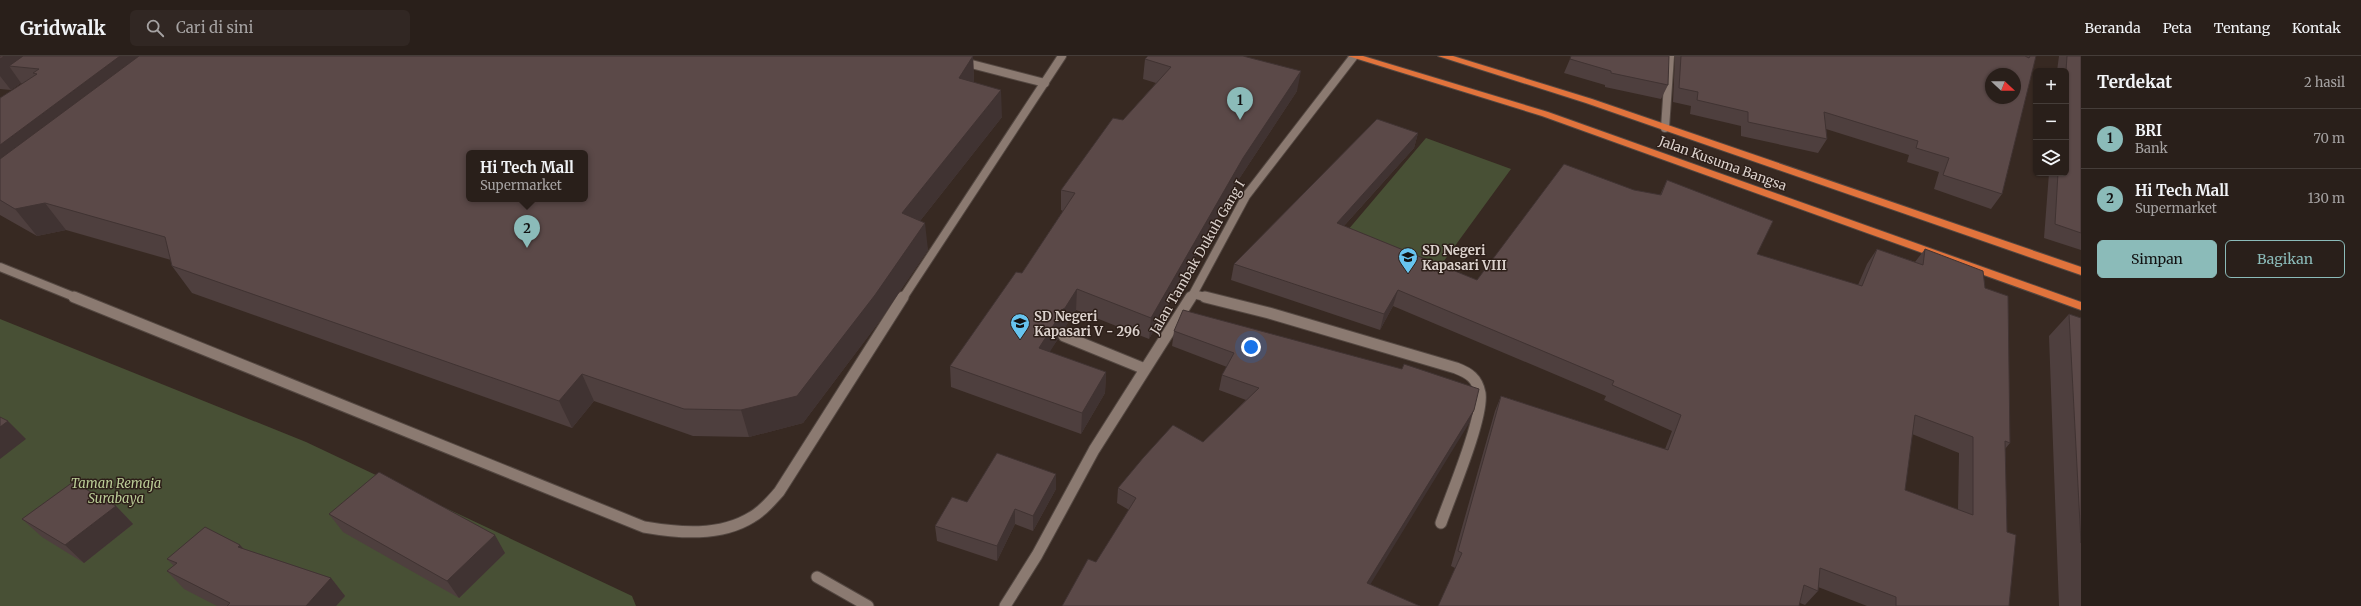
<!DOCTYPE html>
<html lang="id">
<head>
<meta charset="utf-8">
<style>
	body { margin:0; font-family:Merriweather,serif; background:#312723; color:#f1f3f6 }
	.controls { position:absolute; right:12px; top:12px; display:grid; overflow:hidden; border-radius:6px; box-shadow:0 1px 3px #0004 }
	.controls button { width:36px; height:36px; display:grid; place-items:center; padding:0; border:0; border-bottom:1px solid #453d39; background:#291f1a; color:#f1f3f6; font:20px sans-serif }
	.compass { position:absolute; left:1985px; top:12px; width:36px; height:36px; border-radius:50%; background:#291f1a; box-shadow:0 1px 3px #0004; rotate:112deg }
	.you { position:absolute; left:1251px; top:291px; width:14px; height:14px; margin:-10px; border:3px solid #fff; border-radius:50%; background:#1a73e8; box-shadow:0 0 0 6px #1a73e833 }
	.badge { display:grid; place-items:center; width:26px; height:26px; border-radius:50%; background:#8bbbb9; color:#111; font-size:13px; font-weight:700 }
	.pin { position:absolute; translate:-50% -33px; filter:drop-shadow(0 1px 2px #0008) }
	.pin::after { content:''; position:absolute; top:21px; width:14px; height:12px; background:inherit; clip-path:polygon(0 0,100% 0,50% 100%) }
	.popup { position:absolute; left:466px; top:94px; width:122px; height:52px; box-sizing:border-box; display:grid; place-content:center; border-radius:6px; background:#291f1a; filter:drop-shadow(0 1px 3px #0005); font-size:13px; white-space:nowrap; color:#a5a2a2 }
	.popup b { font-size:15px; color:#f1f3f6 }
	.popup::after { content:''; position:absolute; left:50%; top:100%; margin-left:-8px; border:8px solid transparent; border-top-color:#291f1a }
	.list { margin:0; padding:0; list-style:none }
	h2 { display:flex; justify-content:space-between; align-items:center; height:52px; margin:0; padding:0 16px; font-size:17px }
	h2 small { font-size:13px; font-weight:400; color:#a5a2a2 }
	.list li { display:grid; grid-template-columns:26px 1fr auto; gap:12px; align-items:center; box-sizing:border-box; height:60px; padding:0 16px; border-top:1px solid #453d39 }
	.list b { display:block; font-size:15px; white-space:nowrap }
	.list p { margin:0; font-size:13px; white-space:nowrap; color:#a5a2a2 }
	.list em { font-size:13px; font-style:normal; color:#a5a2a2 }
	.actions { display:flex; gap:8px; padding:12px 16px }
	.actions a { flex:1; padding:9px 0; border:1px solid #8bbbb9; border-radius:6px; text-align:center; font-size:14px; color:#8bbbb9 }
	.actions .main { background:#8bbbb9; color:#111 }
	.icon { flex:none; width:22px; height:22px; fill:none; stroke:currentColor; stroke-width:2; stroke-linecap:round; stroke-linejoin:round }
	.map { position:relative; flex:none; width:2081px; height:550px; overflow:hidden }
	header { display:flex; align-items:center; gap:24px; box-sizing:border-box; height:56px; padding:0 20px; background:#291f1a; border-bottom:1px solid #453d39 }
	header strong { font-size:19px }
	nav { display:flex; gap:22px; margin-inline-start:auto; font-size:14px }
	.search { width:280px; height:36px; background:#312723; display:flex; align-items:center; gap:10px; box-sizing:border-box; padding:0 14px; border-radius:6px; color:#a5a2a2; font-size:15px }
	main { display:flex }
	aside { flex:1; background:#291f1a }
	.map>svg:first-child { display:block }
</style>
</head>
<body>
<header>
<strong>Gridwalk</strong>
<div class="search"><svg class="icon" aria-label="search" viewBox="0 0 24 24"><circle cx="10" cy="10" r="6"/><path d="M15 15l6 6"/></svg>Cari di sini</div>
<nav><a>Beranda</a><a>Peta</a><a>Tentang</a><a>Kontak</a></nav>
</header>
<main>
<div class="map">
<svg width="2081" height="550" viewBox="0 0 2081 550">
	<rect width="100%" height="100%" fill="#372922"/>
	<path fill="#485035" d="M1426 82 1511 113 1433 220 1342 181Z
		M0 263 306 386 632 540 636 550H0Z"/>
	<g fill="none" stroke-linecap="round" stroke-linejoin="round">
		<defs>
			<path id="minor-far1" d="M940 0 1045 27
				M1665 72 1670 0
				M0 211 77 242
				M1193 238 1209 242
				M903 242 1062 0
				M1191 242 1246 140 1354 0"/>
			<path id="minor" d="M74 241 644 471C679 477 720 481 752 461 763 455 771 445 779 436L903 241
				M1205 241 1269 257 1456 312C1469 317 1477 322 1480 337 1484 361 1450 441 1441 467
				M1064 280 1145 313
				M817 521 868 550
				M1005 550 1037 499 1094 394 1191 241"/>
			<path id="highway" d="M1348 0H1363L1548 56 2081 246V254L1542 60Z
				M1438 0H1453L1592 43 2081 211V219L1586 47Z"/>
		</defs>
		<use href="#minor-far1" stroke="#534741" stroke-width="10"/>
		<use href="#minor" stroke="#534741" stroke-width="13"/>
		<use href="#highway" stroke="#534741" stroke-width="2"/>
		<use href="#minor-far1" stroke="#8b7a71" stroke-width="8"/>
		<use href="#minor" stroke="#8b7a71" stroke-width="11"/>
		<use href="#highway" fill="#e1733c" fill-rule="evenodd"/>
	</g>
	<path fill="#4e3f3e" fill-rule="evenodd" d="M0 0H973L974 26 1002 61 920 165 928 194 879 266 803 367 749 381 693 380 594 345 572 372 192 237 172 210 171 204 66 174 37 180 0 159V42L22 28 21 27 11 34 0 33Z
		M1675 0H2036L2002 138 1991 153 1934 133 1939 116 1907 106 1909 99 1826 73 1827 83 1818 97 1741 80V70L1690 58 1691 50 1673 46Z
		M2059 0H2081V194L2044 182 2049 117H2066V15H2057Z
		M1145 3 1297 35 1239 123 1149 283 1076 254 1064 273 1058 277V283L1049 296 1106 316 1105 337 1081 378 951 331 950 310 1022 217 1063 155 1061 154V134L1156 27 1143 23Z
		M1570 3 1668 29 1661 43 1605 31V29L1564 17Z
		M1418 77 1414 92 1344 170 1477 224 1634 134 1660 139 1667 124 1757 198 1858 229 1867 208 1877 193 1915 206 1925 193 2010 387 2005 393 2009 550H1867L1818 531V535L1805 549 1800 547 1455 512 1451 510 1495 355 1501 340 1665 393 1672 375 1604 344 1606 340 1393 250 1380 274 1231 224 1234 208ZM1912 378 1959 397 1958 454 1905 434Z
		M2069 258 2081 262V550H2059L2049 280Z
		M1174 275 1474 354 1468 369 1096 506 1129 454 1117 447 1118 432 1203 386 1246 344 1219 334 1222 319 1227 311 1172 290Z
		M1056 433 1033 475 1015 468 997 505 937 485 935 470 967 446Z
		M116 450 133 468 84 507 42 481 22 463Z
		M329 458 505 497 459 542 343 476Z
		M240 489 244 493 331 522 345 540 336 550H217L184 533 167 515 174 510 167 503Z"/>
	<path fill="#403332" d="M4 0H57L9 10 21 27 11 34 0 20V3Z
		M120 0H171L0 132V89Z
		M973 0 974 26 961 48 959 22Z
		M1301 15 1297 35 1239 123 1149 283 1151 262 1243 102Z
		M1001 34 1002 61 905 184 902 157Z
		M1418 77 1414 92 1333 182 1337 167Z
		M45 147 66 174 37 180 15 153Z
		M925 167 928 194 879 266 803 367 749 381 741 354Z
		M1077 233 1076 254 1064 273 1058 277V283L1039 313V292L1058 256Z
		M1398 234 1393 250 1380 274 1384 258Z
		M1106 316 1105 337 1081 378 1082 357Z
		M582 318 594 345 572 372 559 345Z
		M1474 354 1468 369 1362 542 1367 527Z
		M8 365 26 383 0 403V371Z
		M1056 418V433L1033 475V460Z
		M116 450 133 468 84 507 65 489Z
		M1015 453V468L997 505V490Z
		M495 479 505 497 459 542 447 525Z
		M240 489 256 507 238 491Z
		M331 522 345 540 336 550H306Z"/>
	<path fill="#5b4948" stroke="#403332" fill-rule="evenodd" d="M0 0H4L0 3Z
		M23 0H120L0 89V42L37 18 33 17 39 13 9 10Z
		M139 0H973L959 22 1001 34 902 157 925 167 875 239 797 340 741 354 684 353 582 318 559 345 172 210 165 181 45 147 15 153 0 144V103ZM469 97H585V143H469Z
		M1148 0H1243L1301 15 1243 102 1151 262 1077 233 1065 252 1058 256V262L1039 292 1106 316 1082 357 950 310 1016 216 1022 217 1075 137 1061 134 1113 62 1123 64 1171 11 1145 3Z
		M1571 0H1669L1668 29 1611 17V15L1570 3Z
		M1681 0H2025L2029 2 2030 0H2036L2002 138 1943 119 1949 102 1916 92 1918 85 1824 56 1827 83 1748 66V56L1697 44 1698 36 1679 32ZM1991 18H2015V42H1991Z
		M2067 0H2081V177L2055 168 2058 117H2066V15Z
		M1377 63 1418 77 1337 167 1477 224 1564 108 1634 134 1661 139 1667 124 1773 165 1757 198 1862 230 1877 193 1923 209 1925 193 1983 215 1985 232 2008 240 2010 387 2005 385 2007 476 2016 479 2009 550H1896V541L1820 512 1818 535 1804 529 1799 550H1438L1462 497 1458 495 1501 340 1668 394 1681 359 1612 329 1614 325 1398 234 1384 258 1234 208ZM1915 359 1973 381V459L1905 434Z
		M1183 254 1402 313 1404 308 1479 333 1474 354 1367 527 1420 550H1062L1088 503 1096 506 1136 442 1118 432 1143 402 1173 369 1203 386 1259 332 1222 319 1234 297 1174 275Z
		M2069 258 2081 262V487Z
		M0 361 8 365 0 371Z
		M997 397 1056 418 1033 460 1015 453 997 490 935 470 952 441 967 446Z
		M379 416 495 479 447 525 329 458Z
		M73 426 116 450 65 489 22 463Z
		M205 471 240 489 238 491 331 522 306 550H227L230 547 167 515 177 507 167 503Z"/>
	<defs>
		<symbol id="school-pin" viewBox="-11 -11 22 30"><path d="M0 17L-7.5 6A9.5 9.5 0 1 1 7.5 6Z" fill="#67c4ef" stroke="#2d1f19"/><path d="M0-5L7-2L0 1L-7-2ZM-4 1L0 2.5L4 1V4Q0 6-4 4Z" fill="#111"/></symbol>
	</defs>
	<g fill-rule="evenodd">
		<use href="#school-pin" x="1397" y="190" width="22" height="30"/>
		<use href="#school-pin" x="1009" y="256" width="22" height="30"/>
	</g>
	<g text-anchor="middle" stroke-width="3" stroke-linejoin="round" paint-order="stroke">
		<g font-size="13" fill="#dbd1cc" stroke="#2d1f19">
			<text transform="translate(1723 107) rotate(20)" y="5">Jalan Kusuma Bangsa</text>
			<text transform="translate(1197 201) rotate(-60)" y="5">Jalan Tambak Dukuh Gang I</text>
		</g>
		<g font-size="13" font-weight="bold" fill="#dbd1cc" stroke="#2d1f19" text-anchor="start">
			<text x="1422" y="199">SD Negeri<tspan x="1422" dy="15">Kapasari VIII</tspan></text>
			<text x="1034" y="265">SD Negeri<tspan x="1034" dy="15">Kapasari V - 296</tspan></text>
		</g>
		<g font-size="13" font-style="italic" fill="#bbcd97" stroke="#2d1f19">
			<text x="116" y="432">Taman Remaja<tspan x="116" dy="15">Surabaya</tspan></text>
		</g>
	</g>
</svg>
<div class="controls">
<button>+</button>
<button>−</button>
<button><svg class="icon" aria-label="layers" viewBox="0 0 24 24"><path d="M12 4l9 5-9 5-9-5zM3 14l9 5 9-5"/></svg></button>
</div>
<svg class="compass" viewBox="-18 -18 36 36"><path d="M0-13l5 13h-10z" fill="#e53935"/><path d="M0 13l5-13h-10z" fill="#a5a2a2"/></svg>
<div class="you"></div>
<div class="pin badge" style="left:1240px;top:64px">1</div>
<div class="pin badge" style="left:527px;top:192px">2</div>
<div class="popup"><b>Hi Tech Mall</b>Supermarket</div>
</div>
<aside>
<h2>Terdekat<small>2 hasil</small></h2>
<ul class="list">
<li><span class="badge">1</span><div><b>BRI</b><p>Bank</p></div><em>70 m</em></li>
<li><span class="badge">2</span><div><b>Hi Tech Mall</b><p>Supermarket</p></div><em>130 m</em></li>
</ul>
<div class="actions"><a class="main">Simpan</a><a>Bagikan</a></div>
</aside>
</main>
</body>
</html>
